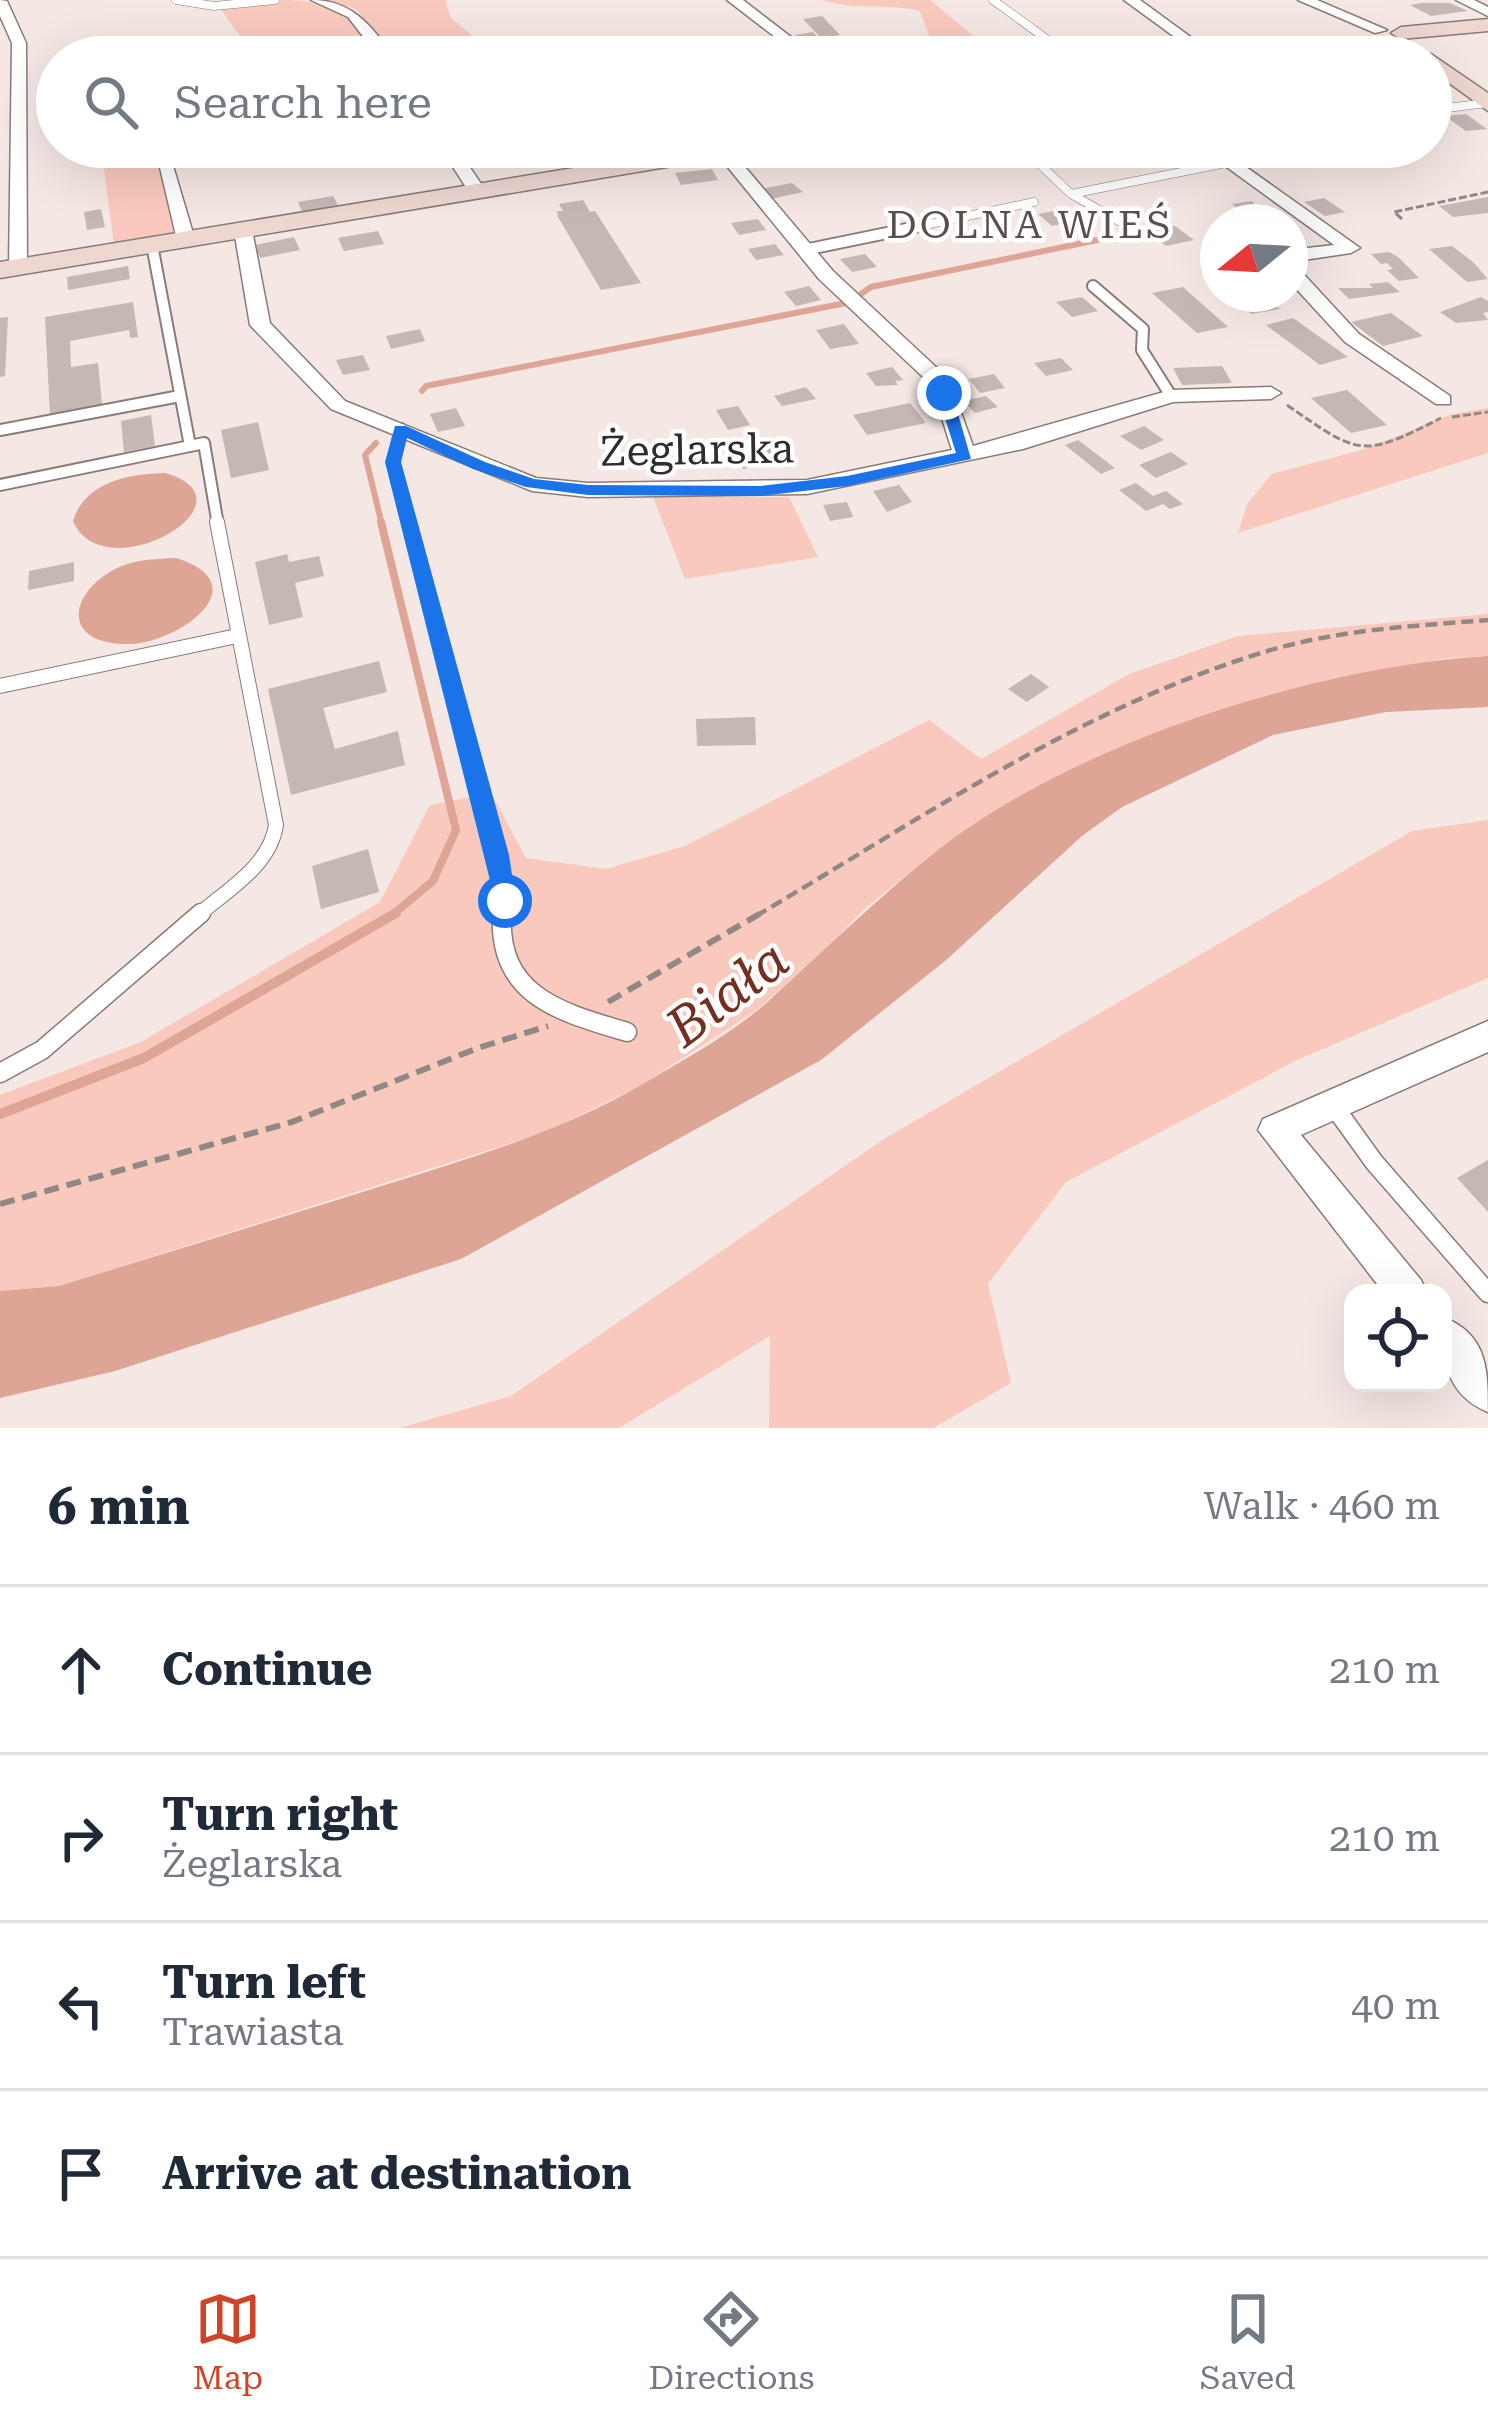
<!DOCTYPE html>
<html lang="en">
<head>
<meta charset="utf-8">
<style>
	body { margin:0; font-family:"Roboto Serif",serif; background:#f2f2f3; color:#1f2937 }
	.controls { position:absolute; right:36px; bottom:36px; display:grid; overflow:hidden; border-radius:24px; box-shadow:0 12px 48px #0002 }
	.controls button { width:108px; height:108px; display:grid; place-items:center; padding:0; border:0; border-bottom:3px solid #e0e1e3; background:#fff; color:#1f2937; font:60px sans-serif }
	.compass { position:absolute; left:1200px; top:204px; width:108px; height:108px; border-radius:50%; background:#fff; box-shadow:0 12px 48px #0002; rotate:252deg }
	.stop { position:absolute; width:36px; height:36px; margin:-27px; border:9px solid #1a73e8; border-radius:50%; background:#fff }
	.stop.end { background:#1a73e8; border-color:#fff; box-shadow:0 3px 12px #0008 }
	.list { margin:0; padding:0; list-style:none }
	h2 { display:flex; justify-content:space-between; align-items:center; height:156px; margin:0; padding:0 48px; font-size:51px }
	h2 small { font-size:39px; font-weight:400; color:#747a83 }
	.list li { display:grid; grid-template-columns:78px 1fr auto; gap:36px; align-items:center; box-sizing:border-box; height:168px; padding:0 48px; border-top:3px solid #e0e1e3 }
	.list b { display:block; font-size:45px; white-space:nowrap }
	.list p { margin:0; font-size:39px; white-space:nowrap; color:#747a83 }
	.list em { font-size:39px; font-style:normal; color:#747a83 }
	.icon { flex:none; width:66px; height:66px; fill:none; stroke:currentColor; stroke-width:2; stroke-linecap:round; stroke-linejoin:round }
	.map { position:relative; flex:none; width:1488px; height:1428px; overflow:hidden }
	.search { position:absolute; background:#fff; box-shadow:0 12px 48px #0002; left:36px; right:36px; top:36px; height:132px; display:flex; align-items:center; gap:30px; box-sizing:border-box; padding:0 42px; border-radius:66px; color:#747a83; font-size:45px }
	.sheet { height:828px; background:#fff }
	nav { display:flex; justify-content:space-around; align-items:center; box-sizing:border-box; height:168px; border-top:3px solid #e0e1e3; background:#fff; font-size:33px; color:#747a83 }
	nav a { display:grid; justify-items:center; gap:6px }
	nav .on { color:#cf4427 }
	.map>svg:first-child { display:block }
</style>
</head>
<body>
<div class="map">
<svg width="1488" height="1428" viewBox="0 0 1488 1428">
	<rect width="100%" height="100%" fill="#f5e7e4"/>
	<path fill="#f9c9be" d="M282 0C321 0 344 8 367 40L255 57 220 8Z
		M326 0H445L451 18 472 35 390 50 356 9Z
		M823 0H930L999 57H937L920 11C885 2 860 12 823 0Z
		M156 147 180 233 114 244 102 155Z
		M1488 408V453L1238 533 1247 504 1272 474 1365 449 1452 414Z
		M653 497H789L818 557 685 579Z
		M1488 614V656L1441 659 1265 699 936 852 864 909 826 949 755 1011 640 1086 543 1133 59 1286 0 1291V1095L141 1042 380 902 430 805 491 793 526 858 606 869 685 846 929 720 981 759 1129 674 1238 636Z
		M1488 820V978L1295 1061 1066 1182 988 1284 1011 1383 933 1428H769L770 1336 619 1428H400L511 1396 884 1139 1412 831Z"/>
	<path fill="#dea496" d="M165 473C263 501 104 593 73 521 85 482 128 474 165 473Z
		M176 558C263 585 174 647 123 644 56 641 73 586 122 566 139 559 158 559 176 558Z
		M1488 656V707L1386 712 1273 735 1122 807 1082 836 945 961 821 1060 461 1259 115 1371 0 1398V1291L59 1286C168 1252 278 1219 388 1184 474 1157 562 1131 641 1085 685 1059 739 1030 776 994 830 945 881 895 938 850 1077 742 1313 667 1488 656Z"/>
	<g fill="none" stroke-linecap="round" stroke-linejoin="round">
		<path stroke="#dea496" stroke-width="6" d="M861 294 871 287 1131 233
			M422 391 426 386 846 303
			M376 443 365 455 382 525"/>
		<path stroke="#dea496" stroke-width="8" d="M381 522 456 830 433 881 391 916"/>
		<path stroke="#dea496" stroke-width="10" d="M0 1114 144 1058 396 913"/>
	</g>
	<path fill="#c5b7b4" d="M1422 3H1450L1468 11 1431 16 1410 5Z
		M822 16 840 35 821 38 803 19Z
		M813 32 829 49 811 51 795 35Z
		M1466 114 1487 129 1466 131 1445 116Z
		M237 147 239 153 202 159 198 148Z
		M712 169 718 180 681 185 675 173Z
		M792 183 803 192 771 199 761 189Z
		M333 196 338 205 302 212 298 202Z
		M1488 197V213L1453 217 1439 206Z
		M1324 198 1345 212 1325 216 1304 202Z
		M583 200 590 212 595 211 641 283 601 290 558 217 557 211H563L559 204Z
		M1251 201 1270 215 1251 219 1232 204Z
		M101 209 105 227 87 230 84 212Z
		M1060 210 1074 221 1052 226 1038 214Z
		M758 219 766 230 739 235 731 223Z
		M1175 226 1194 240 1166 246 1148 232Z
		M378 231 384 244 344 251 338 238Z
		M294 237 300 250 260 258 255 245Z
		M775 244 784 255 756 260 748 249Z
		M1452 246 1473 262 1488 279 1467 282 1429 249Z
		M1389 252 1398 257 1419 278 1399 281 1387 270 1393 269 1387 263 1381 264 1371 254Z
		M865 254 877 267 852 272 840 259Z
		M128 266 130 279 68 290 67 277Z
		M1388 282 1400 292 1349 299 1338 288H1373L1369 284Z
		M809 286 821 300 796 306 784 292Z
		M1183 287 1228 327 1197 333 1152 293Z
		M1229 294H1263L1280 309 1251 314Z
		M1082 297 1098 311 1072 317 1056 302Z
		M1481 297 1488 301V312L1483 313 1488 320 1456 323 1440 312Z
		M133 302 138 337 130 338 129 330 70 341 71 367 98 363 102 404 50 415 45 317Z
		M1391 313 1423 336 1383 346 1351 322Z
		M8 317 5 376 0 377V318Z
		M1293 318 1348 357 1320 365 1266 325Z
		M844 324 859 344 830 349 816 330Z
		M420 329 425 341 391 349 386 336Z
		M363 355 370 370 343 375 336 360Z
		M1061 358 1073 370 1046 376 1034 363Z
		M1222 366 1232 383 1182 385 1173 368Z
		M892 367 903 380 895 381 898 385 876 386 866 373Z
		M994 374 1005 388 980 393 969 379Z
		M806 387 816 399 782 406 774 396Z
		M1347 390 1387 425 1351 433 1311 398Z
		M986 396 998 407 975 413 964 401Z
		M910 403 926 423 867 435 853 415Z
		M738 406 750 425 728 430 716 410Z
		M456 408 465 426 438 432 430 414Z
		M151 415 155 446 124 452 121 421Z
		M258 422 269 470 231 478 221 430Z
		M1144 426 1164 440 1141 450 1120 436Z
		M774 440 784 460 743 469 723 447Z
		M1078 440 1115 468 1101 474 1065 445Z
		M1171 452 1188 464 1156 478 1139 465Z
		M1136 483 1153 496 1166 491 1183 504 1170 509 1163 504 1146 511 1119 490Z
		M899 485 912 502 887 512 873 491Z
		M847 502 853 517 830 521 823 505Z
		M287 554 289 562 319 556 324 576 295 583 303 617 269 625 255 562Z
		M74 562V581L28 590 29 571Z
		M379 661 387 692 323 708 335 749 398 731 405 765 291 795 268 689Z
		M1031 674 1049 687 1027 702 1008 689Z
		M755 717 756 745 697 746 696 719Z
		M368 849 379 892 321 909 312 866Z
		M1488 1160V1212L1457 1178Z"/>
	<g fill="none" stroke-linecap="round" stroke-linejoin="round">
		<defs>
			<path id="lane-far3" d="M176 0 214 6 275 0
				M993 0 1071 57
				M1183 57H1210
				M1431 110 1487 103
				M1031 156 1071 194 1131 228
				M1071 194 1306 147
				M911 228 1034 202"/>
			<path id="lane-far2" d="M1126 225 1132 228
				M152 245 190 446 204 443 218 525
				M804 250 926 225
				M1093 286 1143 329 1142 350 1171 396
				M401 429 393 462 410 525
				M0 430 180 396
				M0 485 190 446"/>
			<path id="lane-far1" d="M409 522 504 879 502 916
				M0 686 237 636
				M197 916C227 890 270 866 276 825L217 522"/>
			<path id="lane" d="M502 913C497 996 560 1012 627 1032
				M0 1073 42 1050 201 913
				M1333 1105 1374 1162 1488 1293"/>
			<path id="street" d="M0 0 7 1 26 43 27 267 18 273 9 267 12 43 0 16Z
				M311 0C353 0 371 26 394 57H379L348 17Z
				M727 0H743L817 57H801Z
				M1124 0H1140L1218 57H1202Z
				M1298 0H1317L1387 30 1375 33Z
				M1456 0H1474L1488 7V16Z
				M440 147H456L486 191 483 195H471Z
				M1199 147H1218L1360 248 1351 253 1290 262V250L1334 245Z
				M717 148H729L833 271 938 369 954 393 973 446 1171 390 1271 387 1281 393 1271 399 1173 402 1023 449 807 494 588 497 532 491 331 409 250 325 234 230 243 225 252 230 270 323 345 401 536 478 588 483 807 480 952 450 934 393 923 377 819 279 717 154Z
				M157 155 171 159 195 240 192 244 177 240Z
				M1290 265 1297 267 1359 334 1450 396V404H1436L1345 342 1290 282Z
				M1488 1021V1052L1301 1135 1421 1280 1427 1293H1384L1258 1130 1263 1119Z
				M1443 1317C1488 1335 1488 1370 1488 1412 1444 1394 1443 1358 1443 1317Z"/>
			<path id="secondary" d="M1488 19V31L1401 39 1391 33 1401 27Z
				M1383 40 1390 42V50L1341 57H1274L1285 51Z
				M1431 54 1488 93V111L1431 70V57H1422Z
				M702 147H757L745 154 0 278V262Z"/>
		</defs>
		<use href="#lane-far3" stroke="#887b79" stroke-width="9"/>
		<use href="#lane-far2" stroke="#887b79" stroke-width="14"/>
		<use href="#lane-far1" stroke="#887b79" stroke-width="16"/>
		<use href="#lane" stroke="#887b79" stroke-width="21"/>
		<use href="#street" stroke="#887b79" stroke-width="3"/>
		<use href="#secondary" stroke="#887b79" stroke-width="3"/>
		<path stroke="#918886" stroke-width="3" stroke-dasharray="8 3" stroke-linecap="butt" d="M1402 219 1394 212 1488 192
			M1287 405C1359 455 1361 459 1441 418
			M1452 417 1488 412"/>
		<path stroke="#918886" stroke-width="4.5" stroke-dasharray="12 6" stroke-linecap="butt" d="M756 916C919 820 1079 709 1261 653 1334 630 1412 626 1488 620"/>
		<path stroke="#918886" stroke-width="6" stroke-dasharray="15 8" stroke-linecap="butt" d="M608 1002 761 913
			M0 1204 292 1122 478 1048 548 1026"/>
		<use href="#lane-far3" stroke="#fff" stroke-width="8"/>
		<use href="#lane-far2" stroke="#fff" stroke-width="10"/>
		<use href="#lane-far1" stroke="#fff" stroke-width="14"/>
		<use href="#lane" stroke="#fff" stroke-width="18"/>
		<use href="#street" fill="#fff" fill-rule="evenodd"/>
		<use href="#secondary" fill="#eed6d1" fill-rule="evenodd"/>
	</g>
	<path fill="#1a73e8" d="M944 389 952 393 971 459 847 486 760 496 588 495 526 487 473 469 407 438 401 462 509 855 516 901 513 908H497L385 462 395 426H406L485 462 534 479 588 485 760 486 847 476 956 453 937 393Z"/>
	<g text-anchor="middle" stroke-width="9" stroke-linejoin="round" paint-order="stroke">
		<g font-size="39" letter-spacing="3" fill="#5b4f4d" stroke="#fff">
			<text x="1030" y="238">DOLNA WIEŚ</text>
		</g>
		<g font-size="42" fill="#312c2b" stroke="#fff">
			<text transform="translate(697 449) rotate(-1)" y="15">Żeglarska</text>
		</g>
		<g font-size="54" font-style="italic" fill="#752f20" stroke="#fff">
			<text transform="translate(727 993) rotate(-37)" y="19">Biała</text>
		</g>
	</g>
</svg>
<div class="controls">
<button><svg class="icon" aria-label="locate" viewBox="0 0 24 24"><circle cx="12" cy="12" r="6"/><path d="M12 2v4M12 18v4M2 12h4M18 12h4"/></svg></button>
</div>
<svg class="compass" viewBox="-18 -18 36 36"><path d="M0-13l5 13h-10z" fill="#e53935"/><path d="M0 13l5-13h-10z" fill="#747a83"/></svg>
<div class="stop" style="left:505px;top:901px"></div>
<div class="stop end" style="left:944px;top:393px"></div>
<div class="search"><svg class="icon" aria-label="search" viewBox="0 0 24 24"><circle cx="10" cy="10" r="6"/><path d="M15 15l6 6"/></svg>Search here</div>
</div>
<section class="sheet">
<h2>6 min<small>Walk · 460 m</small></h2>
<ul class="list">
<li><svg class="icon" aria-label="ahead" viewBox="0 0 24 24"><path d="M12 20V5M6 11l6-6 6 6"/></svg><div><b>Continue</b></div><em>210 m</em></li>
<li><svg class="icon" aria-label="right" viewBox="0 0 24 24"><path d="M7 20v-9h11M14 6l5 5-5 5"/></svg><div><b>Turn right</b><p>Żeglarska</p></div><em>210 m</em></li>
<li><svg class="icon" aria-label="left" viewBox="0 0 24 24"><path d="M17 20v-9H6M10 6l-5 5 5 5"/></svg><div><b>Turn left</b><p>Trawiasta</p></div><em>40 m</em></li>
<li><svg class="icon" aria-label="arrive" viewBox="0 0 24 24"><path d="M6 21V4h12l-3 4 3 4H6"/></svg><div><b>Arrive at destination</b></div></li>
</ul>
</section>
<nav>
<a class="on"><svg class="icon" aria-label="map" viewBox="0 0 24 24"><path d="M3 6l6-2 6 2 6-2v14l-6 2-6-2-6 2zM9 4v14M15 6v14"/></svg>Map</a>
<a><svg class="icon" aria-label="directions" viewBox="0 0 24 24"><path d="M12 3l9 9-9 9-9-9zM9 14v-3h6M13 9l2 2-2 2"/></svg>Directions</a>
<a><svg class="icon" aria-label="saved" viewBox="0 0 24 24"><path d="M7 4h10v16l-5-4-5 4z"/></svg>Saved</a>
</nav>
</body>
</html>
